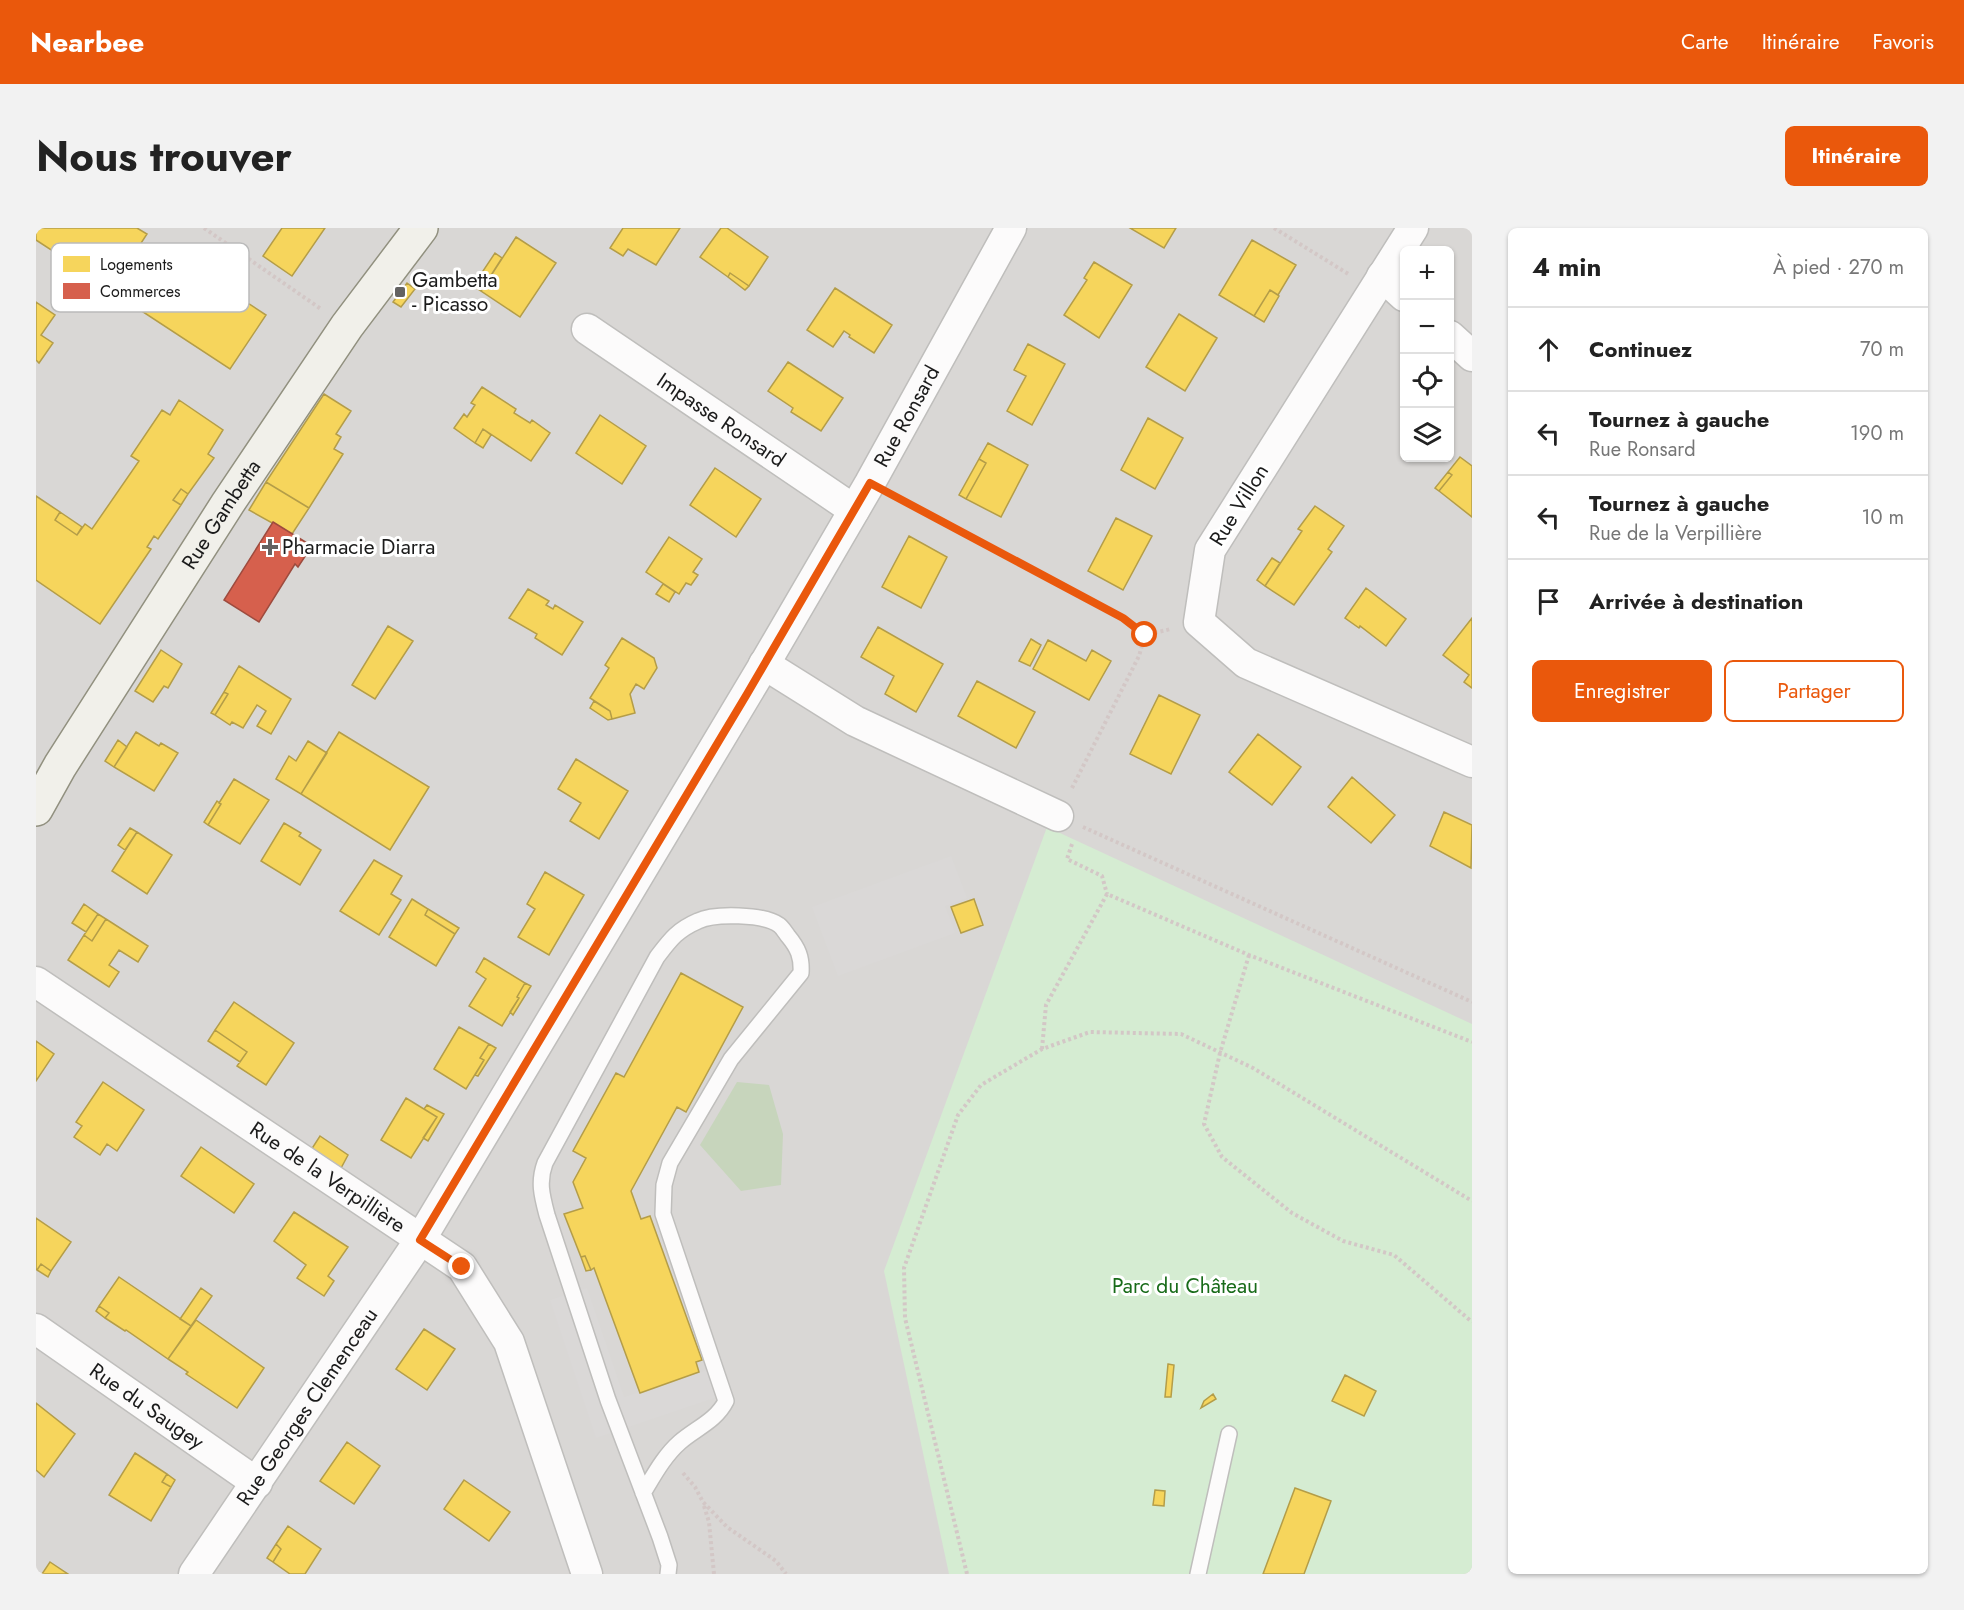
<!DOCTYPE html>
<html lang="fr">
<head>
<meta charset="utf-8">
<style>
	body { margin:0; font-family:Jost,sans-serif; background:#f2f2f2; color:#222 }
	.controls { position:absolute; right:18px; top:18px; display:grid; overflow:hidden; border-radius:9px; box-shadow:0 2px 4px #0004 }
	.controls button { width:54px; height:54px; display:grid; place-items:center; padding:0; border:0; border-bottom:2px solid #e0e0e0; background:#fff; color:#222; font:30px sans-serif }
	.stop { position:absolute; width:18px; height:18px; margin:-14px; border:4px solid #ea580c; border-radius:50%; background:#fff }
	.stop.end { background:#ea580c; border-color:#fff; box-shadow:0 2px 6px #0008 }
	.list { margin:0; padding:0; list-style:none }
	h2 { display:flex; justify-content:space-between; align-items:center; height:78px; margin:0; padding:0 24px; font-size:26px }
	h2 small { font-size:20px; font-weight:400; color:#767676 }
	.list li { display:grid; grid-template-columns:39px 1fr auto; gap:18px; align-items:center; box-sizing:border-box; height:84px; padding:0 24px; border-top:2px solid #e0e0e0 }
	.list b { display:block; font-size:22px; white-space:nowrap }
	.list p { margin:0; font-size:20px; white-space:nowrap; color:#767676 }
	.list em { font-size:20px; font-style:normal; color:#767676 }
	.actions { display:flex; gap:12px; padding:18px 24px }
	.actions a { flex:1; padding:14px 0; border:2px solid #ea580c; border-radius:9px; text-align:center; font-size:21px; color:#ea580c }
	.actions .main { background:#ea580c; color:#fff }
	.icon { flex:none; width:33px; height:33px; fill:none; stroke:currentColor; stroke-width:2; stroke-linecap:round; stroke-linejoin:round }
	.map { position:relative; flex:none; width:1436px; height:1346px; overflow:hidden; border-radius:9px }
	header { display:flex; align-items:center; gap:36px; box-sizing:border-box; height:84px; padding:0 30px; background:#ea580c; color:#fff }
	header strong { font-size:28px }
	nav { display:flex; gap:33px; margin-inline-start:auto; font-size:21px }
	.intro { display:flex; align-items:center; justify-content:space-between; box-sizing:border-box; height:144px; padding:0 36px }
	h1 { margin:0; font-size:42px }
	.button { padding:15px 27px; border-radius:9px; background:#ea580c; color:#fff; font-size:21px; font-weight:700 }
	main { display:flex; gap:36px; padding:0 36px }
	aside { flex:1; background:#fff; border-radius:9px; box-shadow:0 2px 4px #0004 }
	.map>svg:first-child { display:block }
</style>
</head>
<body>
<header>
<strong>Nearbee</strong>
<nav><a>Carte</a><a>Itinéraire</a><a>Favoris</a></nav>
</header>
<div class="intro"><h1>Nous trouver</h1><a class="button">Itinéraire</a></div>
<main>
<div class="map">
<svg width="1436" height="1346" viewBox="0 0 1436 1346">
	<rect width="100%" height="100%" fill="#eae7e4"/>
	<path fill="#d9d7d5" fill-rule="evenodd" d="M0 0H1436V1346H0ZM1368 22H1414V230H1368Z"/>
	<path fill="#c7d5bc" d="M701 854 733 857 747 906 745 957 705 963 664 917Z"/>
	<path fill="#d5ecd2" d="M1011 599 1436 796V1346H913L848 1043Z"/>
	<path fill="#dad8d7" d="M915 628 931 670 909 678 919 705 802 748 776 679Z
		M551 1060 588 1169 671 1142 681 1169 560 1210 514 1072Z"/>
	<path fill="#f6d55c" stroke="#b49d48" stroke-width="1.5" d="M0 0H101L111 6 75 61 0 12Z
		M246 0H289L256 48 227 28Z
		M587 0H644L620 37 592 21 587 28 574 20Z
		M685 0H691L732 29 713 58 694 45 692 49 664 29Z
		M1094 0H1140L1128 20Z
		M480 9 520 35 484 89 445 63Z
		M1216 12 1260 37 1242 67 1234 62 1218 88 1183 67Z
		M459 25 466 30 445 63 437 58Z
		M137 26 230 87 194 141 101 80Z
		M1058 34 1096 57 1063 110 1028 87 1051 52 1048 50Z
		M694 45 713 58 709 62 692 49Z
		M371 55 379 61 365 79 357 74Z
		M799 60 856 97 838 125 813 109 814 107 808 103 797 119 771 102Z
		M1234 62 1243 68 1228 94 1218 88Z
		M0 74 19 87 5 107 17 115 3 135 0 132Z
		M1143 86 1181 110 1149 163 1110 139Z
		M992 116 1029 136 996 197 971 183 990 148 978 142Z
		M752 134 807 170 785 203 755 184 757 180 732 163Z
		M446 159 480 181 478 185 494 195 496 192 514 205 495 233 447 201 439 215 418 200 428 186 431 189 439 177 435 175Z
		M288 166 315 183 300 206 305 209 298 221 307 226 273 280 230 254Z
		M143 172 187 202 172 226 178 230 152 266 145 261 137 272 145 277 122 311 118 308 111 319 115 321 64 396 0 352V268L24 284 19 292 41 307 49 296 56 301 103 233 95 228 126 182 134 187Z
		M564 187 610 218 586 256 540 225Z
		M1112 190 1147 210 1119 261 1085 242Z
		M447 201 455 207 447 220 439 215Z
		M952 215 992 237 965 289 930 271 950 235 943 231Z
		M1424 229 1436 238V289L1403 263 1416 247 1412 244Z
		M943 231 950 235 930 271 923 267Z
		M679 240 725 271 700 309 654 277Z
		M1412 244 1416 247 1403 263 1399 260Z
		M230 254 273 280 256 306 213 282Z
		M145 261 152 266 145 277 137 272Z
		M1279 278 1308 298 1292 321 1296 324 1258 377 1229 358 1266 303 1262 301Z
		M24 284 46 299 41 307 19 292Z
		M1080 290 1116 308 1087 362 1052 343Z
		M873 308 911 329 885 380 846 359Z
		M633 309 666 331 657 344 662 347 655 357 650 355 643 366 610 344Z
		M1236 330 1244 335 1229 358 1221 352Z
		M627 356 639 364 633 374 620 366Z
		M1330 360 1370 391 1350 418 1324 398 1323 400 1309 390Z
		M492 361 513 373 510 377 517 381 519 377 547 394 526 427 499 410 501 406 473 390Z
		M1436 390V460L1428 454 1433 447 1407 427Z
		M352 398 377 413 339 471 316 457Z
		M842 399 907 436 880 484 849 466 858 448 825 429Z
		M586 410 618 430 621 440 608 461 600 456 594 466 599 485 576 491 574 483 554 470 573 440 569 437Z
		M995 411 1005 417 994 438 983 433Z
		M1012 412 1050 433 1056 422 1075 433 1053 472 997 441Z
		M125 422 146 436 132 460 128 458 117 474 99 463Z
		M203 438 255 471 235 506 221 498 230 483 221 477 207 500 196 494 194 497 179 487 192 466 188 464Z
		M941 453 999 484 980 520 922 488Z
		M188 464 192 466 179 487 175 485Z
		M1123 467 1164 487 1135 546 1094 526Z
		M558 473 574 483 576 491 572 492 554 480Z
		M100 504 123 518 125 515 142 525 118 563 78 539Z
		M303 504 393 559 354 622 265 566Z
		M1222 506 1265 539 1236 577 1193 544Z
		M82 512 91 519 78 539 69 533Z
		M272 513 291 525 265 566 240 551 253 528 260 533Z
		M540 531 592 563 563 611 534 593 545 575 522 561Z
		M1316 549 1359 587 1335 615 1292 579Z
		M198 551 233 572 204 616 172 597 185 576 183 575Z
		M181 573 185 576 172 597 168 594Z
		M1408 584 1436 597 1435 640 1394 618Z
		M248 595 265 605 263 608 285 622 264 657 225 633Z
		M94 600 101 604 89 622 82 617Z
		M101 604 136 627 111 666 76 643Z
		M338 632 366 648 355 666 365 672 343 707 304 683Z
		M509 644 548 667 513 727 482 709 499 681 491 676Z
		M376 671 392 681 389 687 419 706 400 738 353 709Z
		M938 671 947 697 925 705 915 679Z
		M48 676 62 686 50 704 36 695Z
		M392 681 423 700 419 706 389 687Z
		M62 686 70 691 56 713 48 707Z
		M70 691 112 718 102 734 83 722 73 737 83 744 73 759 32 732 48 707 56 713Z
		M448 730 489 755 481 769 483 770 466 798 433 778 450 751 440 744Z
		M645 745 707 779 650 884 641 879 595 963 605 991 614 988 666 1132 660 1134 663 1144 604 1165 558 1040 555 1042 549 1028 545 1029 528 986 547 980 537 954 550 930 537 923 580 845 588 849Z
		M489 755 495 758 477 787 474 784 483 770 481 769Z
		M198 774 258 815 230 857 201 838 211 824 179 802Z
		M423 799 453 816 444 830 448 832 430 861 398 841Z
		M179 802 211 824 204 834 172 813Z
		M0 813 18 826 0 853Z
		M453 816 460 820 442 848 439 847 448 832 444 830Z
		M67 854 108 882 81 923 71 916 64 927 38 909 46 898 40 894Z
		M370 870 401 889 375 930 345 912Z
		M391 877 408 886 392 913 387 910 401 889 388 881Z
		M284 908 312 927 304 942 275 922Z
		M165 919 218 956 198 985 145 948Z
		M258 984 312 1019 292 1048 298 1053 288 1068 261 1050 270 1037 238 1013Z
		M0 990 35 1014 15 1043 5 1036 1 1042 0 1041Z
		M549 1028 555 1042 550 1043 545 1029Z
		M5 1036 15 1043 12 1049 1 1042Z
		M83 1049 155 1098 132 1131 90 1102 89 1103 69 1090 73 1085 63 1078Z
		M165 1060 176 1068 155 1098 144 1091Z
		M63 1078 73 1085 69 1090 60 1083Z
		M160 1092 228 1140 201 1180 150 1146 152 1144 132 1131Z
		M388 1101 419 1121 391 1162 360 1141Z
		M1132 1136 1138 1137 1135 1169H1129Z
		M1309 1147 1340 1163 1328 1188 1296 1173Z
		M1177 1166 1180 1171 1165 1180 1168 1173Z
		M0 1175 39 1206 8 1249 0 1242Z
		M311 1214 344 1238 318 1276 284 1253Z
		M99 1225 131 1246 126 1254 135 1259 115 1293 73 1267Z
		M131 1246 139 1252 135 1259 126 1254Z
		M428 1252 474 1284 453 1313 408 1281Z
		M1259 1260 1295 1273 1268 1346H1227Z
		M1119 1262 1129 1263 1128 1278 1117 1277Z
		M252 1298 285 1321 269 1346H254L237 1334 245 1321 240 1316Z
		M240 1316 245 1321 237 1334 231 1330Z
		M14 1334 32 1346H6Z"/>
	<path fill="#d6604d" stroke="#9e4b3e" stroke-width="1.5" d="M237 294 276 318 262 339 259 336 223 394 188 372Z"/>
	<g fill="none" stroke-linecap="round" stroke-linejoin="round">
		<defs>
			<path id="lane" d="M607 1265C618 1247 628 1228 644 1214 660 1200 680 1193 690 1173L627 986 628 957 634 935 695 831 765 745C766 729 762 720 752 708 749 704 746 699 743 697 728 686 678 685 662 693 641 702 634 712 621 729L509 935C502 954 506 968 511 987L572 1172 624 1309 633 1337 632 1346
				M1162 1346 1193 1206"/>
			<g id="street">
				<path d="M1377 0 1174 322 1163 394 1210 435 1436 534"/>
				<path d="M1346 48 1368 68"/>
				<path id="s1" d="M551 101 818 282"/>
				<path d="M1414 108 1436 128"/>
				<path d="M728 436 819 493 1022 588"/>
				<path id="s2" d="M0 754 426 1039 473 1114 551 1346"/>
				<path id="s3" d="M0 1101 221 1255"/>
				<path id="s4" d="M158 1346 384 1012 725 442 834 255 975 0"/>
			</g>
			<g id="secondary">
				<path id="s5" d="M0 581 24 538 192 275 311 98 385 0"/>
			</g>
		</defs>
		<use href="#lane" stroke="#bfbebc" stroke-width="18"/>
		<use href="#street" stroke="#bfbebc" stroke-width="33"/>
		<use href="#secondary" stroke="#91907f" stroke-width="36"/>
		<path stroke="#d3c7c6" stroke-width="4" stroke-dasharray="3 3" stroke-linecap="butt" d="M168 0 285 81
			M1238 0 1314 47
			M861 269 1087 390 1109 407 1135 401
			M1036 560 1103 428 1109 407
			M1047 599 1436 774
			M1036 616 1031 631 1066 648 1071 666
			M1213 727 1184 825 1168 896 1186 929 1256 985 1307 1013 1358 1027 1436 1094
			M1006 821 1010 777 1071 666 1213 727 1436 814
			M647 1245 659 1259 667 1274 691 1299 740 1333 750 1346
			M668 1278 673 1294 678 1346
			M931 1346 869 1090 868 1040 922 887 945 857 1006 821 1054 804 1145 806 1217 840 1436 973"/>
		<use href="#lane" stroke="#fcfbfb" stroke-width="15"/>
		<use href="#street" stroke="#fcfbfb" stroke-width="30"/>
		<use href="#secondary" stroke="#f1f0ea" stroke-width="33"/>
	</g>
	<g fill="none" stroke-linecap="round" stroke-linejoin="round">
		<path stroke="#ea580c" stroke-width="8" d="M426 1039 384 1012 711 466 834 255 1087 390 1109 407"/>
	</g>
	<g fill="#636261" stroke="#fff" stroke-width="2">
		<rect x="358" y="58" width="12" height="12" rx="3"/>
		<path d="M231 310h6v6h6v6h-6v6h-6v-6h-6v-6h6z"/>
	</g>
	<g text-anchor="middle" stroke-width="6" stroke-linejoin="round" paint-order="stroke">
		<g font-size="21" fill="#1b1b1b" stroke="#fff" text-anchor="start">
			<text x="376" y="59">Gambetta<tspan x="376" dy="24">- Picasso</tspan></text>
			<text x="246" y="326">Pharmacie Diarra</text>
		</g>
		<g font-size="21" fill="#1b1b1b" stroke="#fff">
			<text dy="7" stroke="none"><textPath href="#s4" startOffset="1360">Rue Ronsard</textPath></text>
			<text dy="7" stroke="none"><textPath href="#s1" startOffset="162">Impasse Ronsard</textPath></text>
			<text transform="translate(1203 277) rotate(-58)" y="7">Rue Villon</text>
			<text dy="7" stroke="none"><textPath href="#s5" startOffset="348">Rue Gambetta</textPath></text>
			<text dy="7" stroke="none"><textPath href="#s2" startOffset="351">Rue de la Verpillière</textPath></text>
			<text dy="7" stroke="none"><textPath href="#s3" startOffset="135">Rue du Saugey</textPath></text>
			<text dy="7" stroke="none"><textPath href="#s4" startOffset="202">Rue Georges Clemenceau</textPath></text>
		</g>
		<g font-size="21" fill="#186b19" stroke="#fff">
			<text x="1149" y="1065">Parc du Château</text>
		</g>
	</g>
	<rect x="15" y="15" width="198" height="69" rx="9" fill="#fff" stroke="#bbb" stroke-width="1.5"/>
	<rect x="27" y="28" width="27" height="16" fill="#f6d55c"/>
	<rect x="27" y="55" width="27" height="16" fill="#d6604d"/>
	<g font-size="16" fill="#1b1b1b">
		<text x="64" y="42">Logements</text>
		<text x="64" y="69">Commerces</text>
	</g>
</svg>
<div class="controls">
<button>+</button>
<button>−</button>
<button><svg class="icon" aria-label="locate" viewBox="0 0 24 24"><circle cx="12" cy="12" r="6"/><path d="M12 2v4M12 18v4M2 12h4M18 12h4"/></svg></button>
<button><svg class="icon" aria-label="layers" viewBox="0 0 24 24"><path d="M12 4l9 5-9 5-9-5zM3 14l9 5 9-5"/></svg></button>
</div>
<div class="stop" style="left:1109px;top:407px"></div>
<div class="stop end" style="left:426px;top:1039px"></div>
</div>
<aside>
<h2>4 min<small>À pied · 270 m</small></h2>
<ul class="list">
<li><svg class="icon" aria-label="ahead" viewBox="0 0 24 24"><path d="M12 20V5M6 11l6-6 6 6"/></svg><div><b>Continuez</b></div><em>70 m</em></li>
<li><svg class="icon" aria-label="left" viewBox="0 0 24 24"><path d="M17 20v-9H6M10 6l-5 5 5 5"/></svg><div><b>Tournez à gauche</b><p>Rue Ronsard</p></div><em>190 m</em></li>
<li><svg class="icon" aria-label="left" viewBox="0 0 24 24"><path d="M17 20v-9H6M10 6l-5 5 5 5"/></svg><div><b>Tournez à gauche</b><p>Rue de la Verpillière</p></div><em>10 m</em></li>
<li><svg class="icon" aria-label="arrive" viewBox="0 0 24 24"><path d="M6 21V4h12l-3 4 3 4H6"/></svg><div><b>Arrivée à destination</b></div></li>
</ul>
<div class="actions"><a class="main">Enregistrer</a><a>Partager</a></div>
</aside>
</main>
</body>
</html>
